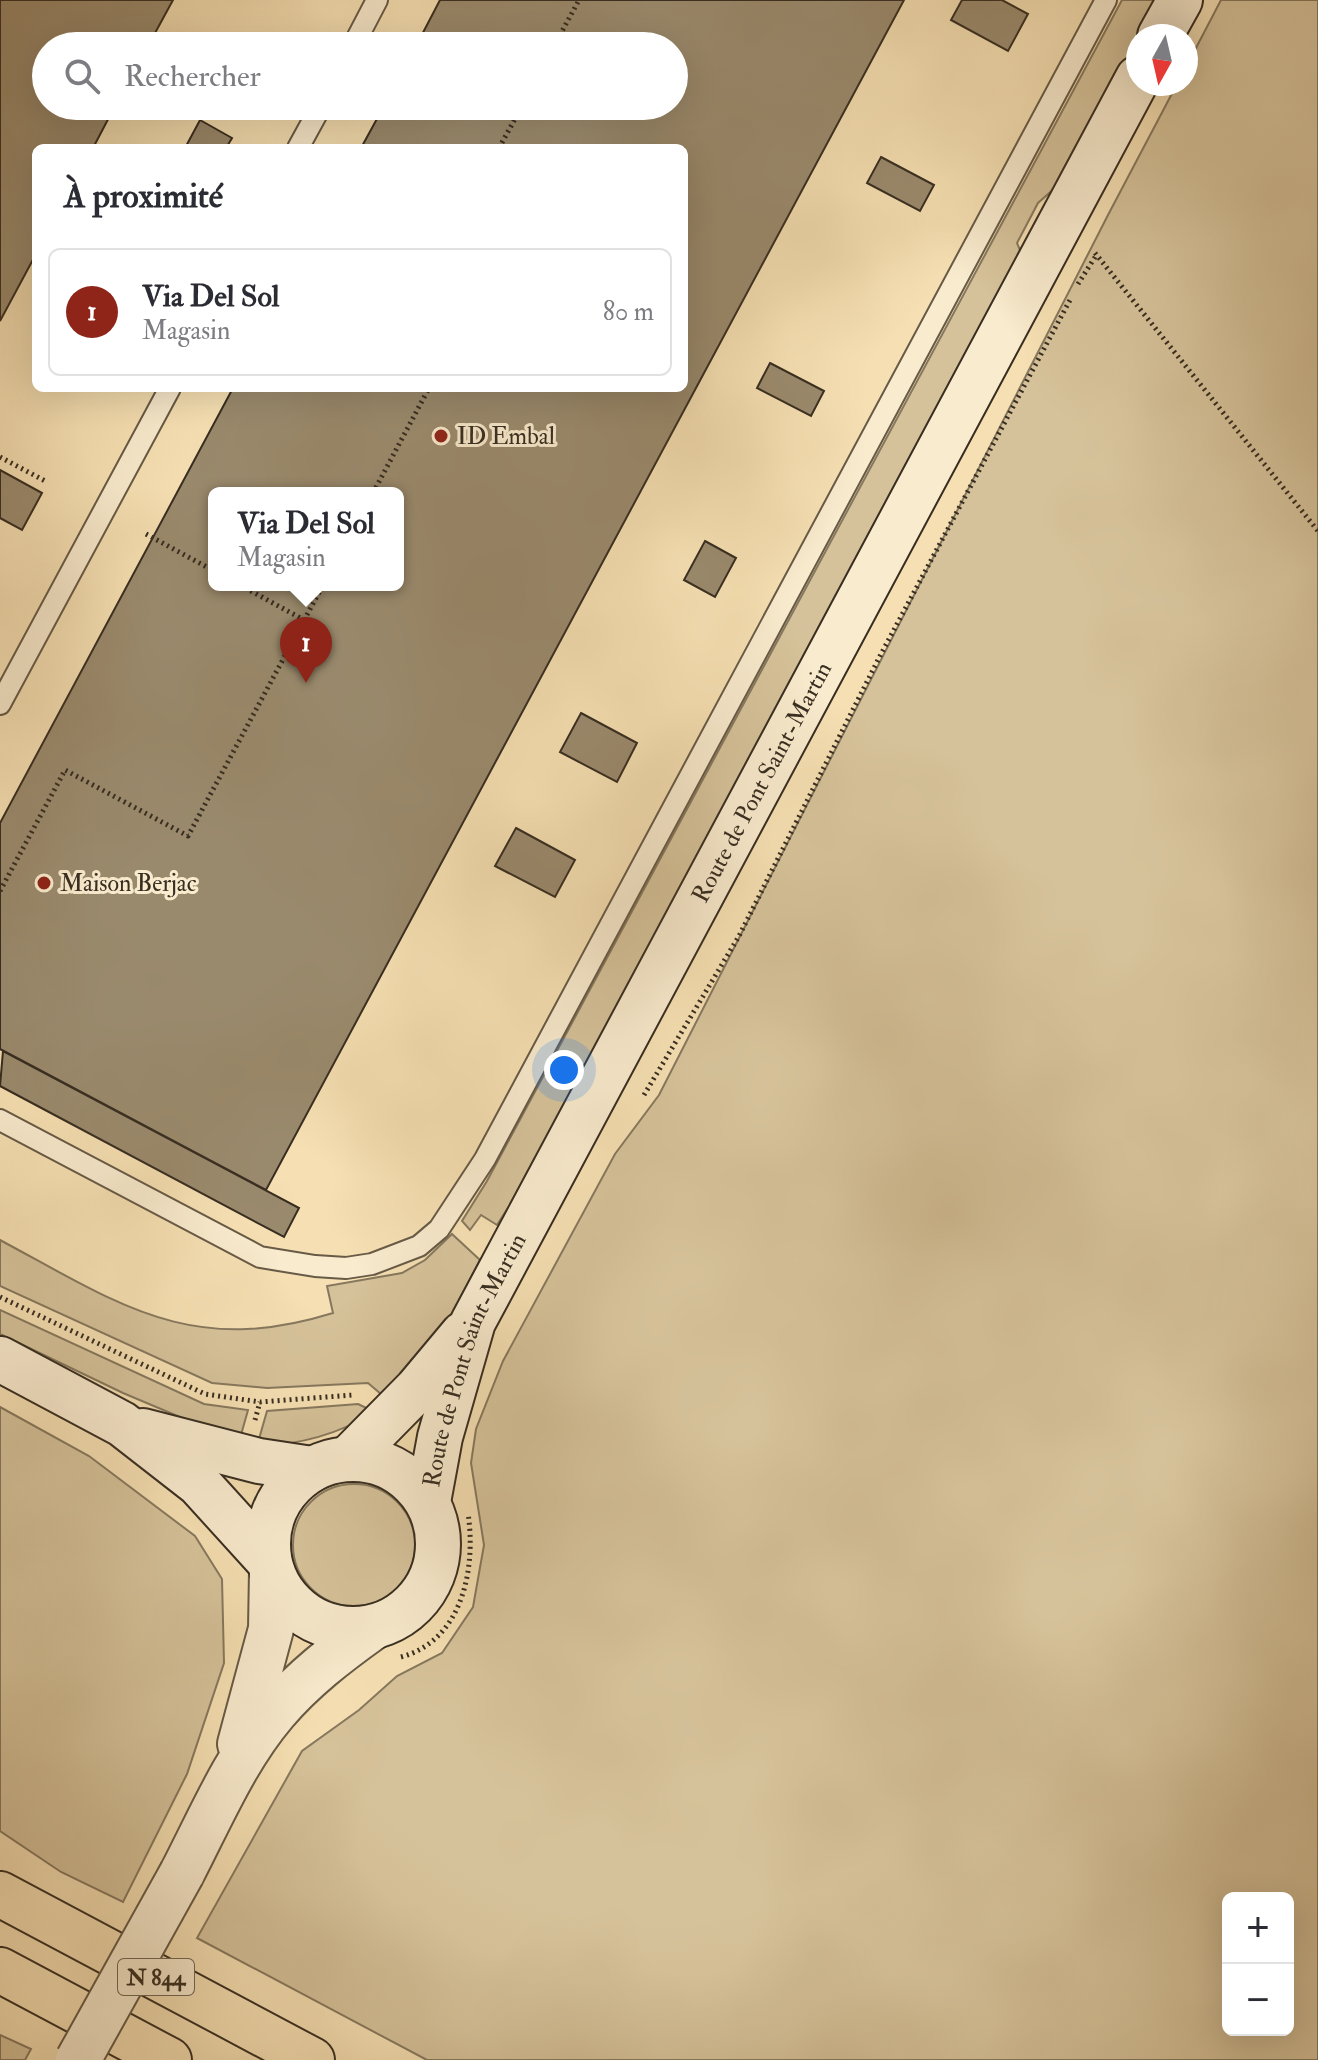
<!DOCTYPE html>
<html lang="fr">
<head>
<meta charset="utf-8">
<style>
	body { margin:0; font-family:"IM FELL Double Pica",serif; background:#f7f7f7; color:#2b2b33 }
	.controls { position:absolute; right:24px; bottom:24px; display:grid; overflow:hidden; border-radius:12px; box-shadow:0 8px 32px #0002 }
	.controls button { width:72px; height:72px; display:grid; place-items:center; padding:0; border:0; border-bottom:2px solid #e1e1e2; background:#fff; color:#2b2b33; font:40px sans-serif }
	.compass { position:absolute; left:1126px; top:24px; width:72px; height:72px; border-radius:50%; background:#fff; box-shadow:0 8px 32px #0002; rotate:188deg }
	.you { position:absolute; left:564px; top:1070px; width:28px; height:28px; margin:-20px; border:6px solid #fff; border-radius:50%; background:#1a73e8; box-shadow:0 0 0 12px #1a73e833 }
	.badge { display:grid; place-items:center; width:52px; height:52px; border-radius:50%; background:#8f2418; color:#fff; font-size:26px; font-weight:700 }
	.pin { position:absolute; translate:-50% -66px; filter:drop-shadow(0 2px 4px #0008) }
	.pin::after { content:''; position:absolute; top:42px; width:28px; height:24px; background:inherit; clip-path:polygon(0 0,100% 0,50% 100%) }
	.popup { position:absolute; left:208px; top:487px; width:196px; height:104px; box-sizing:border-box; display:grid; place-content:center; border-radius:12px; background:#fff; filter:drop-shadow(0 2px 6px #0005); font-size:26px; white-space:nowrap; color:#7c7c81 }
	.popup b { font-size:30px; color:#2b2b33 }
	.popup::after { content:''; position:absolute; left:50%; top:100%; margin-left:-16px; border:16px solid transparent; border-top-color:#fff }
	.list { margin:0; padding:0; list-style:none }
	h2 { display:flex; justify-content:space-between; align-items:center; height:104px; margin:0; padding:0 32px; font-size:34px }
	h2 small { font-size:26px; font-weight:400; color:#7c7c81 }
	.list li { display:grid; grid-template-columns:52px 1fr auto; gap:24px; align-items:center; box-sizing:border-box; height:128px; margin:0 16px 16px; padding:0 16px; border:2px solid #e1e1e2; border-radius:12px }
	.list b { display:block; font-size:30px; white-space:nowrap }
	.list p { margin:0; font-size:26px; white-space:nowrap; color:#7c7c81 }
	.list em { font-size:26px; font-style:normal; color:#7c7c81 }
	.icon { flex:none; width:44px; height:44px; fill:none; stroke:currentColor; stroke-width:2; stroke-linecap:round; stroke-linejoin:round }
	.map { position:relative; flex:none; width:1318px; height:2060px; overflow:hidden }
	.search { position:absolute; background:#fff; box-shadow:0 8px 32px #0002; left:32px; top:32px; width:656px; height:88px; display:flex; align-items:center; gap:20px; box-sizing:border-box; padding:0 28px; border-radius:44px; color:#7c7c81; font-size:30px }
	.panel { position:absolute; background:#fff; box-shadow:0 8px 32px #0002; left:32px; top:144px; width:656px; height:248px; border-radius:12px }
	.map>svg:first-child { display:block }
</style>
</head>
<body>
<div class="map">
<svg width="1318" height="2060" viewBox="0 0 1318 2060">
	<rect width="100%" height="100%" fill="#f6e0b3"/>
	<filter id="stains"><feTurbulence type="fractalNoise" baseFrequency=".0025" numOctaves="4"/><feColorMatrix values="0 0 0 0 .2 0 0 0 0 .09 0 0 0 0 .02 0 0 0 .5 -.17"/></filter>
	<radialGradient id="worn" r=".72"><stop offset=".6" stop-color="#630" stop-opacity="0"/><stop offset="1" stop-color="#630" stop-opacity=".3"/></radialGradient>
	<path fill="#d6c29a" stroke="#86785e" stroke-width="2" fill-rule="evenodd" d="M1122 0H1162L1142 36H1138V44L1064 180 1038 203 1017 243 1022 255 544 1151 497 1225 481 1215 470 1230 462 1221 487 1181Z
		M1221 0H1318V2060H427L197 1938 302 1751 359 1710 397 1676 442 1653 473 1607 484 1545 471 1463 476 1429 503 1361 615 1154 659 1095 1108 215 1177 84H1186V67ZM1228 1898H1288V2030H1228Z
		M452 1234 480 1260 445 1328 388 1400 368 1383 267 1388 212 1383 0 1286V1240C121 1305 191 1357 333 1313L327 1286 402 1273 425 1260Z
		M0 1310 204 1404 248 1410 239 1442 123 1393 0 1334Z
		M358 1404 375 1412C339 1434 300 1445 257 1446L267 1411Z
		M0 1407 89 1456 195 1536 222 1579 224 1663 187 1774 123 1902 61 1872 0 1831Z
		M293 1545a61 61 0 1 1 122 0a61 61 0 1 1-122 0Z
		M0 2035 31 2049 25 2060H0Z"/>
	<path fill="#9a8a6d" stroke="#372d21" stroke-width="2" fill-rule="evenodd" d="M0 0H173L148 46H46V106H115L93 148H36V254L0 321Z
		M440 0H904L266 1190 0 1049V823L233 388H684V148H361L384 106H674V46H416ZM214 493H398V585H214Z
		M962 0H1002L1028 14 1008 51 951 20Z
		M200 120 232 138 226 148H185Z
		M881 157 934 185 920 211 867 183Z
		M770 363 824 391 811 416 757 388Z
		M0 470 42 493 22 530 0 518Z
		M705 541 736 558 715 597 684 580Z
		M581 713 637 743 617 782 560 752Z
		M516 828 575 860 555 897 495 866Z
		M3 1051 299 1208 284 1237 0 1086Z"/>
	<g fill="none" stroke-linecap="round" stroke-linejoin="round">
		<defs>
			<path id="service" d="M353 46 377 0
				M298 148 321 106
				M0 704 170 388
				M0 1120 260 1257 315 1266 346 1268 372 1264 419 1246 439 1229 485 1159 1106 0"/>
			<path id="tertiary" d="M240 1744 271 1629 272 1571
				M182 1873C210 1819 235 1759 275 1712 303 1679 337 1653 372 1628"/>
			<g id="secondary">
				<path d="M1160 36 1180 0"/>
				<path d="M0 1359 122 1424 199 1484 268 1560"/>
				<path d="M143 1431 259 1461 312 1469"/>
				<circle cx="353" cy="1544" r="85"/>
				<path d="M348 1459 417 1389 463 1334"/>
				<path id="s1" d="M428 1502 440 1437 473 1322 1138 78"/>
			</g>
			<path id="trunk" d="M0 1894 312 2060
				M0 1970 169 2060"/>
		</defs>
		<use href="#service" stroke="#675a46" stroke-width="24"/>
		<use href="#tertiary" stroke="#675a46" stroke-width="48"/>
		<use href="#secondary" stroke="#372d21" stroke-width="48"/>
		<use href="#trunk" stroke="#372d21" stroke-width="48"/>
		<path stroke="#372d21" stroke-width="5" stroke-dasharray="2 4" stroke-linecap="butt" d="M554 46 579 0
			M499 148 522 106
			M1095 253 1318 531
			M1078 284 1097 254
			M0 457 47 482
			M373 493 429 388
			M146 534 214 571
			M240 585 304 620
			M0 891 65 770 188 836 323 585
			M644 1095 739 936 880 656 1070 300
			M0 1297 205 1394 260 1402 353 1395
			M255 1420 260 1402
			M401 1657C464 1640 476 1566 468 1513"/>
		<use href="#service" stroke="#f9ebce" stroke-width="20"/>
		<use href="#tertiary" stroke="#f9ebce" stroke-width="44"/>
		<use href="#secondary" stroke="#f9ebce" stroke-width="44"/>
		<use href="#trunk" stroke="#f6e0b3" stroke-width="44"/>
		<defs>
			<path id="tertiary-bridge" d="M78 2060 182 1873"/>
		</defs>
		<use href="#tertiary-bridge" stroke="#675a46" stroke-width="48" stroke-linecap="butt"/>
		<use href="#tertiary-bridge" stroke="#f9ebce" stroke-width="44"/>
	</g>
	<g fill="#8f2418" stroke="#f9ebce" stroke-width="3">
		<circle cx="441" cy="436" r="8"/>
		<circle cx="44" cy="883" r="8"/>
	</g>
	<g text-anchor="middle" stroke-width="6" stroke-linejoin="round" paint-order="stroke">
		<rect fill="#f9ebce" stroke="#716655" stroke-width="2" x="118" y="1959" width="76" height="36" rx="6"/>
		<g font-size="22" font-weight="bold" fill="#372d21">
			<text x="156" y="1985">N 844</text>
		</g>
		<g font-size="24" fill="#372d21" stroke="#f9ebce" text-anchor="start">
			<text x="457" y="444">ID Embal</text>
			<text x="60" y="891">Maison Berjac</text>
		</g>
		<g font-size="24" fill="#372d21" stroke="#f9ebce">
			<text dy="8" stroke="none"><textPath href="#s1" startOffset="798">Route de Pont Saint-Martin</textPath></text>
			<text dy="8" stroke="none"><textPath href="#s1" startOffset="150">Route de Pont Saint-Martin</textPath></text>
		</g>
	</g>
	<rect width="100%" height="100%" filter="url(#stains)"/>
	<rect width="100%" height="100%" fill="url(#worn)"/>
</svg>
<div class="controls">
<button>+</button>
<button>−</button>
</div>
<svg class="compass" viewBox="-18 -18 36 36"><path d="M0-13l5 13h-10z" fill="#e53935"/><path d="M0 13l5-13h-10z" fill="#7c7c81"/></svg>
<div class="you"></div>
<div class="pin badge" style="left:306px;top:683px">1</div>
<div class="popup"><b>Via Del Sol</b>Magasin</div>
<div class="search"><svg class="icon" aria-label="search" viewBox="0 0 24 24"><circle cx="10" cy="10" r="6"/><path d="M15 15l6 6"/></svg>Rechercher</div>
<section class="panel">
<h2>À proximité<small></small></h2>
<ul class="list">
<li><span class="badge">1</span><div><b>Via Del Sol</b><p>Magasin</p></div><em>80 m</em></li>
</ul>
</section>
</div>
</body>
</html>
